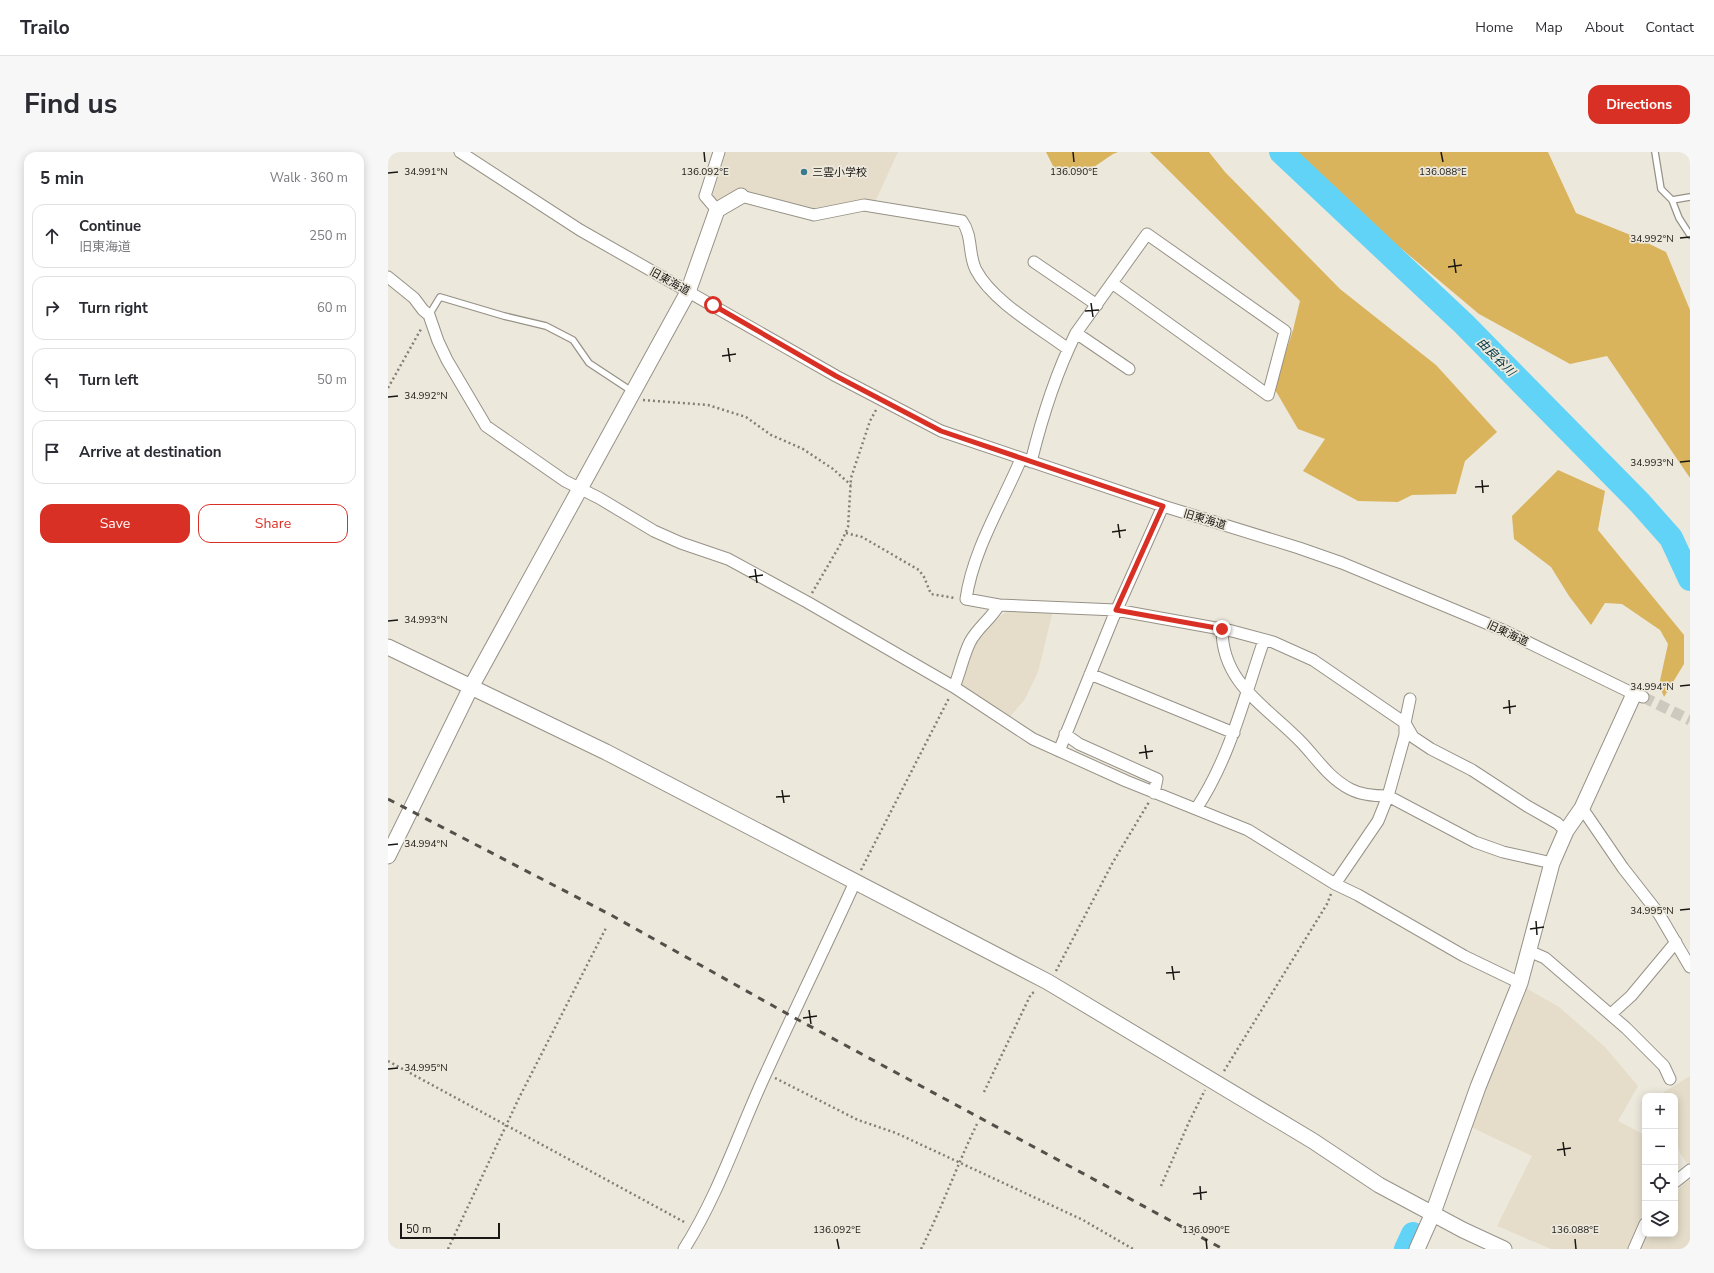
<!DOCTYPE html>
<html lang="en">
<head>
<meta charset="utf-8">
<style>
	body { margin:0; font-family:"Nunito Sans","Noto Sans JP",sans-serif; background:#f7f7f7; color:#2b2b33 }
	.controls { position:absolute; right:12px; bottom:12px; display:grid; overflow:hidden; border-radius:8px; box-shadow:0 2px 10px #0003 }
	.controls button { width:36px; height:36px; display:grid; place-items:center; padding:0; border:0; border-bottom:1px solid #e1e1e2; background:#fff; color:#2b2b33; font:20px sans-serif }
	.scale { position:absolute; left:12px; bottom:10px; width:100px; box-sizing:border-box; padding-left:4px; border:2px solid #1a1814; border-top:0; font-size:11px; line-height:14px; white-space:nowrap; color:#1a1814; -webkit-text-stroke:3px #ede8dc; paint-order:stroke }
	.stop { position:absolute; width:12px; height:12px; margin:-9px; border:3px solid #d93025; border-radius:50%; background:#fff }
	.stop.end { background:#d93025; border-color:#fff; box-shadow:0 1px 4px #0008 }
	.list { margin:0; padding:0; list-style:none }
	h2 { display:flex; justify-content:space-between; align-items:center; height:52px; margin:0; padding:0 16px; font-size:17px }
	h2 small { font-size:13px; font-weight:400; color:#7c7c81 }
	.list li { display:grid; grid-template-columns:26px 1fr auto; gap:12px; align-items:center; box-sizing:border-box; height:64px; margin:0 8px 8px; padding:0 8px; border:1px solid #e1e1e2; border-radius:12px }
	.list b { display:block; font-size:15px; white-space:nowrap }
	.list p { margin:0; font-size:13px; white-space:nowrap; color:#7c7c81 }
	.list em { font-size:13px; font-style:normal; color:#7c7c81 }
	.actions { display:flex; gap:8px; padding:12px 16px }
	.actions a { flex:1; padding:9px 0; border:1px solid #d93025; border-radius:12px; text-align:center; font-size:14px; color:#d93025 }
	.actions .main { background:#d93025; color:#fff }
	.icon { flex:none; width:22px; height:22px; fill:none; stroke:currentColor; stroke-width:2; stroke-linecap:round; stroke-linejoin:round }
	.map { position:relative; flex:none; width:1302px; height:1097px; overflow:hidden; border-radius:12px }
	header { display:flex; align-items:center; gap:24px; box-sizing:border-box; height:56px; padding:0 20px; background:#fff; border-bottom:1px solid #e1e1e2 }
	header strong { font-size:19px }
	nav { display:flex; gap:22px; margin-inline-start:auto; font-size:14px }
	.intro { display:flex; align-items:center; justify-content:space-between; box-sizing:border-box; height:96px; padding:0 24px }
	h1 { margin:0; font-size:28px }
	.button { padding:10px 18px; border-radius:12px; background:#d93025; color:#fff; font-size:14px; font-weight:700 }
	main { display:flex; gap:24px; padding:0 24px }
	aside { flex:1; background:#fff; border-radius:12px; box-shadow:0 2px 10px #0003 }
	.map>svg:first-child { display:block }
</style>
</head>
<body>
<header>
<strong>Trailo</strong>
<nav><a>Home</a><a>Map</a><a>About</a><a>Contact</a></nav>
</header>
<div class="intro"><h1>Find us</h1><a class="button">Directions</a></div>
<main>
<aside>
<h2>5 min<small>Walk · 360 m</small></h2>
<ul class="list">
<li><svg class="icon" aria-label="ahead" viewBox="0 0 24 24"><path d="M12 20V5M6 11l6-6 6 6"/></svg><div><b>Continue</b><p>旧東海道</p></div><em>250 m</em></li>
<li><svg class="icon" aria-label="right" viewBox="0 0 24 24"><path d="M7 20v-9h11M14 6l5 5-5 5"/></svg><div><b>Turn right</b></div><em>60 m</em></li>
<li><svg class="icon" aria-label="left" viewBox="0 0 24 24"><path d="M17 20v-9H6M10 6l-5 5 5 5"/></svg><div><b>Turn left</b></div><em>50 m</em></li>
<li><svg class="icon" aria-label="arrive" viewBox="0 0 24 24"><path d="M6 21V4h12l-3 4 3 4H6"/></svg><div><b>Arrive at destination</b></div></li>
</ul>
<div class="actions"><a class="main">Save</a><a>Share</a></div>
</aside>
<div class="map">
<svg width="1302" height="1097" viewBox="0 0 1302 1097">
	<rect width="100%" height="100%" fill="#ede8dc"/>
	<path fill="#e5ddca" d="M338 0H510L487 50 428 59 354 41 326 52 324 45Z
		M622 457 665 459 650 520 637 547 622 565 571 533 586 488 596 477Z
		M1138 836 1171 855 1217 895 1250 934 1230 969 1257 983V1065L1241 1097H1163L1109 1074 1144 1004 1083 975Z
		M1302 924V1012L1300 1013 1292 1001 1287 985V944H1274L1273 942Z
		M1302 1022V1097H1251L1258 1082H1287V1042Z"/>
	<path fill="#d9b45d" d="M658 0H730L725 2 700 19 667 18Z
		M762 0H821L837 20 952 137 1048 213 1109 280 1077 309 1068 342 1024 343 1010 350 970 349 915 319 937 287 910 277 886 236 905 178 912 149Z
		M910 0H1160L1188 61 1245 84 1278 100 1302 158V326L1219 204 1182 212 1091 162 965 56Z
		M1170 318 1217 339 1210 378 1296 483V512L1276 545 1271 533 1280 492 1272 478 1234 452 1217 451 1203 473 1181 444 1163 415 1126 387 1124 364Z"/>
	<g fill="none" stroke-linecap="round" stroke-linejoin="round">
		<path stroke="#60d3f7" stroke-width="24" d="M893 0 1076 172 1252 351 1283 386 1302 427
			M1018 1097 1025 1082"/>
		<path stroke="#cdc9be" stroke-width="11" stroke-dasharray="11 5.5" stroke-linecap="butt" d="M1255 545 1302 568"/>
		<defs>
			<path id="lane" d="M1267 0 1273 37 1284 48 1291 66 1302 83
				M1284 48 1302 45
				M41 163 52 145 116 164 158 174 185 188 201 211 245 240"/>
			<path id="street" d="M72 0 192 78 448 224 553 279 775 354 911 396 954 411 1117 479 1246 542 1255 545
				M353 44 426 63 476 53 574 69C585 84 580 103 588 118 604 149 652 176 680 197
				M329 58 317 44 331 0
				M646 110 709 153
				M0 125 26 146 35 158 41 163 50 189 59 208 98 274 177 329 211 346 266 379 293 391 340 407 419 450 566 535 645 587 738 629 860 678 947 732 970 743 1076 804 1132 831
				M688 181 741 217
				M643 310C654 265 667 223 688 181L759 82 897 179 880 243 724 131
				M611 453 728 458 844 479 885 490 925 508 1017 571 1025 585 1043 597 1084 618 1139 654 1169 671 1178 679
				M834 477C834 533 880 555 914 591 929 607 941 626 962 637 973 643 988 644 1000 644L1017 583V571L1022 547
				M702 522 846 581
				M566 535C572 521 575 504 582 490 589 476 603 467 611 453L578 447C585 398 614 352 633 307
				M677 582 691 592 769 627 766 641
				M671 599 725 466 775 354
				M1194 656 1235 716 1271 762 1302 815
				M808 657C842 606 856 546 876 488
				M947 732 990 669 1000 644 1087 690 1115 700 1164 711
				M1141 799 1157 806 1238 876 1276 914 1282 927
				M1223 862 1243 844 1288 790
				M1287 1030 1302 1018
				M296 1097C331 1042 351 979 378 921 407 857 438 794 467 730
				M1246 1097 1257 1072"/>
			<path id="secondary" d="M0 495 218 600 660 830 925 989 991 1033 1075 1078 1116 1097
				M0 704 83 535 300 140 329 58 353 44
				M1029 1097 1045 1061 1090 935 1132 831 1164 711 1178 679 1194 656 1246 542"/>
		</defs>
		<use href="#lane" stroke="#979287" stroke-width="8"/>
		<use href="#street" stroke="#979287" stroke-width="13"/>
		<use href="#secondary" stroke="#979287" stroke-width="17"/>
		<path stroke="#837f77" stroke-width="2.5" stroke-dasharray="2 3" stroke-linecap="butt" d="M0 236 33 177
			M255 248 320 253 358 265 383 283 415 297 445 317 463 333
			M458 381 474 385 531 418 536 425 543 442 567 446
			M424 441 452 393 460 375 463 326 482 269 488 258
			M473 718 561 546
			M668 819 725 710 761 650
			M0 909 298 1071
			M836 919 939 752 943 742
			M387 926 470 968 508 981 695 1068 745 1097
			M596 940 643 842 648 839
			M773 1034 801 970 817 938
			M60 1097 131 946 218 776
			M533 1097C554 1056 569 1013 589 972"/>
		<use href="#lane" stroke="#fff" stroke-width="5.5"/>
		<use href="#street" stroke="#fff" stroke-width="11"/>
		<use href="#secondary" stroke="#fff" stroke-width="15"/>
		<path stroke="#53504a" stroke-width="3" stroke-dasharray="7 7" stroke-linecap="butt" d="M0 647 223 763 405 865 835 1097"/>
	</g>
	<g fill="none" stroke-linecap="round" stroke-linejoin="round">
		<path stroke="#d93025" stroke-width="5" d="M325 153 448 224 553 279 775 354 728 458 834 477"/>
	</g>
	<path fill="none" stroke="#1a1814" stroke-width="1.5" d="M316 0 317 10M685 0 686 10M1053 0 1055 10M0 21 10 20M1292 86 1302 85M1066 107 1068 121M1060 115 1074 113M703 151 705 165M697 159 711 158M340 196 342 210M334 204 348 202M0 245 10 244M1292 310 1302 309M1094 328 1095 341M1087 335 1101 334M730 372 732 386M724 380 738 378M367 417 369 431M361 425 375 423M0 469 10 468M1292 534 1302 533M1121 548 1122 562M1115 556 1128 554M757 593 759 607M751 601 765 599M394 638 396 651M388 645 402 644M0 693 10 692M1292 758 1302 757M1148 769 1149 783M1142 777 1156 775M784 814 786 828M778 821 792 820M421 858 423 872M415 866 429 864M0 917 10 916M1175 990 1177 1004M1169 998 1183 996M812 1034 813 1048M805 1042 819 1040M449 1087 451 1097M818 1087 819 1097M1187 1087 1188 1097"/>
	<circle fill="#3b7a8e" stroke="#ede8dc" stroke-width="1.5" cx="416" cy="20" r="4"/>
	<g text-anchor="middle" stroke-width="3.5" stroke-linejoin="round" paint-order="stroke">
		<g font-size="11" fill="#1a1814" stroke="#ede8dc" text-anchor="start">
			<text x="424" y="24">三雲小学校</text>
		</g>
		<g font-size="11" fill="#1a1814" stroke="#ede8dc">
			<text transform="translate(282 129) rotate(29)" y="4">旧東海道</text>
			<text transform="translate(817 367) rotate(17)" y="4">旧東海道</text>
			<text transform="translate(1120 481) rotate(25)" y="4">旧東海道</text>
		</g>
		<g font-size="12" font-style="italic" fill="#003846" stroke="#ede8dc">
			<text transform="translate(1108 205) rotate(45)" y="4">由良谷川</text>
		</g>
	</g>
	<g font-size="10" text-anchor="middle" fill="#1a1814" stroke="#ede8dc" stroke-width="3.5" stroke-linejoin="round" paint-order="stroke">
		<text x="38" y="23">34.991°N</text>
		<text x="317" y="23">136.092°E</text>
		<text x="686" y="23">136.090°E</text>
		<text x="1055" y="23">136.088°E</text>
		<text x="1264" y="90">34.992°N</text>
		<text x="38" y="247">34.992°N</text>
		<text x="1264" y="314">34.993°N</text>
		<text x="38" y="471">34.993°N</text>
		<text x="1264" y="538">34.994°N</text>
		<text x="38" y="695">34.994°N</text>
		<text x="1264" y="762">34.995°N</text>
		<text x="38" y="919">34.995°N</text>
		<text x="449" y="1081">136.092°E</text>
		<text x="818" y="1081">136.090°E</text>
		<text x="1187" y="1081">136.088°E</text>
	</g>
</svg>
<div class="controls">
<button>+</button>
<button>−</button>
<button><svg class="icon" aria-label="locate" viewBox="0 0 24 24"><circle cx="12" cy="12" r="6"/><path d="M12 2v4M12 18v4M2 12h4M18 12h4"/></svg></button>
<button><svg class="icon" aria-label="layers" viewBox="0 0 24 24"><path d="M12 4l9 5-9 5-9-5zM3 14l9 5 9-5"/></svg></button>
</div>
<div class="scale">50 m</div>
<div class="stop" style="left:325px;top:153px"></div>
<div class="stop end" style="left:834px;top:477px"></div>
</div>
</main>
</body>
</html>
